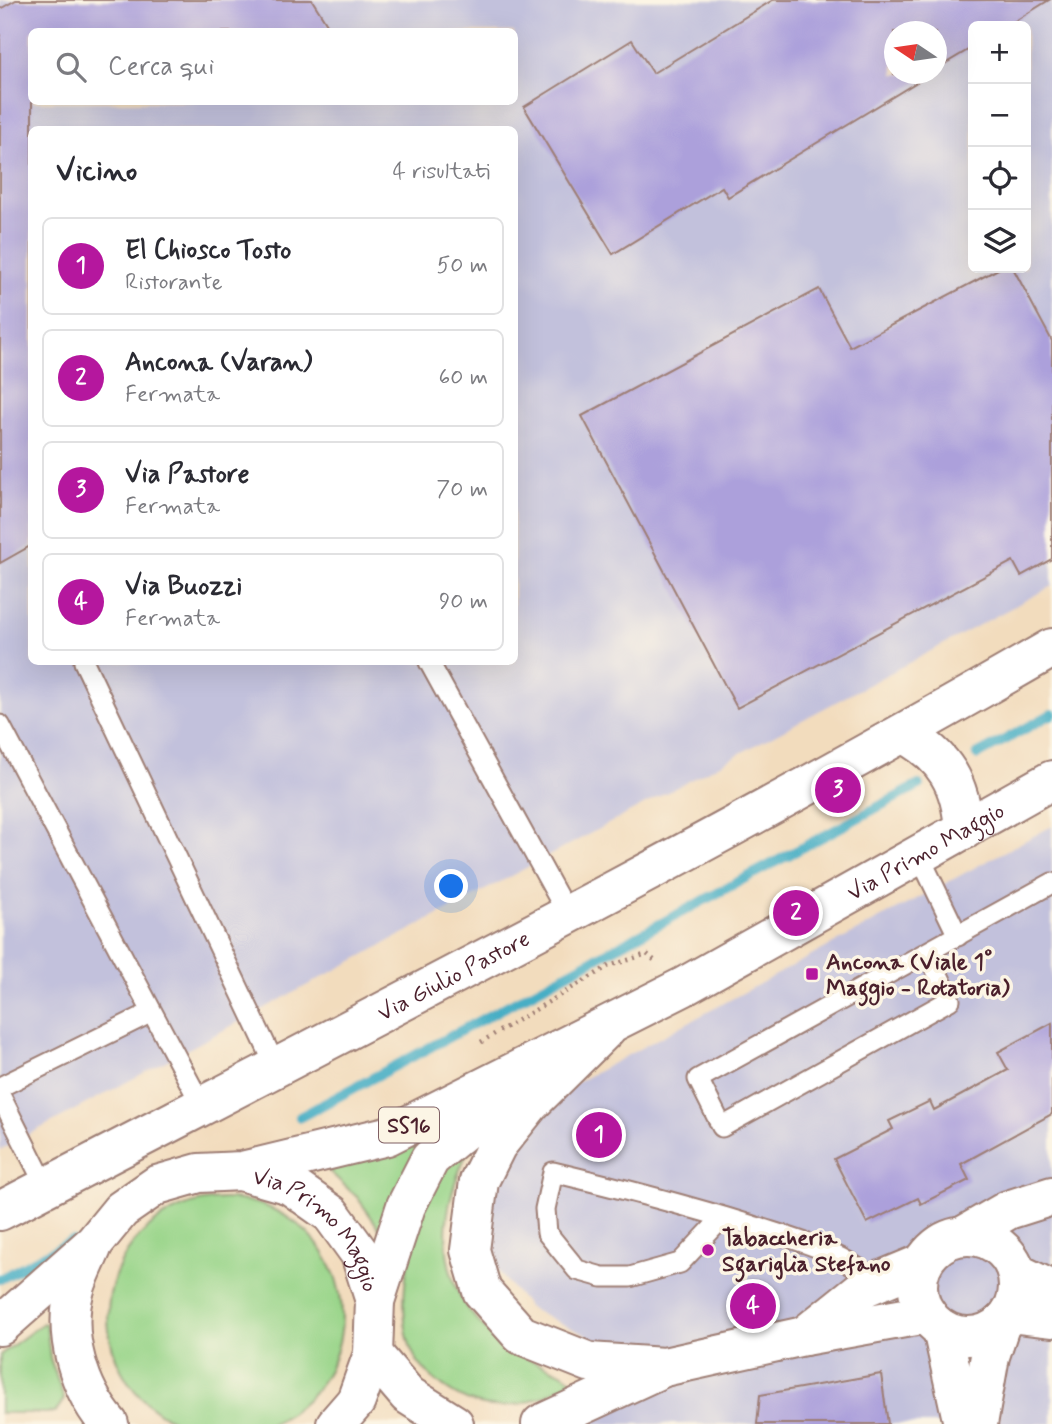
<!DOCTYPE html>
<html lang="it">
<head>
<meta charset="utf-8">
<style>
	body { margin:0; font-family:Mynerve,sans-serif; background:#f2f2f3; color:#2b2b33 }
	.controls { position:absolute; right:21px; top:21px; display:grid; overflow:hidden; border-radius:10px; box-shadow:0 7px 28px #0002 }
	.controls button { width:63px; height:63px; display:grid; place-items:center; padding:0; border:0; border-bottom:2px solid #e1e1e2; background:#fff; color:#2b2b33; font:35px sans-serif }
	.compass { position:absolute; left:884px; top:21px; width:63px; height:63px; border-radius:50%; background:#fff; box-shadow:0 7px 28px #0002; rotate:283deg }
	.you { position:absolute; left:452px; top:887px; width:24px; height:24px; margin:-18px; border:5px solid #fff; border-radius:50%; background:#1a73e8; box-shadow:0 0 0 10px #1a73e833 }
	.badge { display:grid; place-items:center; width:46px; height:46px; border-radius:50%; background:#b5179e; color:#fff; font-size:23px; font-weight:700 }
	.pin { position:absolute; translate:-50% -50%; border:4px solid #fff; box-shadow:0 2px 7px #0006 }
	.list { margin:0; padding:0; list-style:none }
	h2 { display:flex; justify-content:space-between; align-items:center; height:91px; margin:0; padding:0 28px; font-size:30px }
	h2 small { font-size:23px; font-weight:400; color:#7c7c81 }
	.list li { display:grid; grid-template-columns:46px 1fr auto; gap:21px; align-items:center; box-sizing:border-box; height:98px; margin:0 14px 14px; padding:0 14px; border:2px solid #e1e1e2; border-radius:10px }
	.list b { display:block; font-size:26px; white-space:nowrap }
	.list p { margin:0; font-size:23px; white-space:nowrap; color:#7c7c81 }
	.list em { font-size:23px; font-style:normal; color:#7c7c81 }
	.icon { flex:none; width:38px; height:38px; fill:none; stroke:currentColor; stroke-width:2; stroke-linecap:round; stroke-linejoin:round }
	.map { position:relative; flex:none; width:1052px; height:1424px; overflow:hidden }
	.search { position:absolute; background:#fff; box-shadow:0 7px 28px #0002; left:28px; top:28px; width:490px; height:77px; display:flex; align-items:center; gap:18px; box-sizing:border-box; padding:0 24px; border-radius:10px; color:#7c7c81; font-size:26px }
	.panel { position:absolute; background:#fff; box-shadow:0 7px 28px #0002; left:28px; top:126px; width:490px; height:539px; border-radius:10px }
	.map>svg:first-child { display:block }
</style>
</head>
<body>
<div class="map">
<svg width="1052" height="1424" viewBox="0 0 1052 1424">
	<rect width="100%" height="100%" fill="#fcf5e5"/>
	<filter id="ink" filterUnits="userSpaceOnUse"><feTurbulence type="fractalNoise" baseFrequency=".0143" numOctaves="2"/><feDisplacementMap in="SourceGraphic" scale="14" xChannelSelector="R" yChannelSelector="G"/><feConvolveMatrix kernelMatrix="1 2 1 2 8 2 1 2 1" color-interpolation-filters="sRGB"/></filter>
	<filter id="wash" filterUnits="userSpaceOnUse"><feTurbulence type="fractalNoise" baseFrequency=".00686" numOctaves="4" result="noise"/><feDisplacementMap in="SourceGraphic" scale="28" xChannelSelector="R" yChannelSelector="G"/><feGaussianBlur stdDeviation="1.57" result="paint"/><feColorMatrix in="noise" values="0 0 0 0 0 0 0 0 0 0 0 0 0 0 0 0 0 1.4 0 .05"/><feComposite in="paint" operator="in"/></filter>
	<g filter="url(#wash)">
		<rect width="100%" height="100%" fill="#f2dcbd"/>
		<path fill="#c2c1dc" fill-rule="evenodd" d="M0 0H1052V586L0 1150ZM973 26H1026V268H973ZM32 32H514V102H32ZM894 32H936V74H894ZM32 130H514V662H32Z
			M1052 826V1424H593L586 1335 529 1308 496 1268 486 1205 516 1144 565 1089Z"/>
		<path fill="#97d488" stroke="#707a5a" stroke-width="2" d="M428 1130 381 1231 357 1197 329 1171Z
			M470 1147C432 1223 435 1299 511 1350 529 1363 558 1367 572 1381 524 1411 480 1419 435 1380 424 1370 415 1361 410 1346 393 1291 416 1209 448 1162 452 1156 463 1151 470 1147Z
			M108 1316a117 117 0 1 1 234 0a117 117 0 1 1-234 0Z
			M43 1323 46 1324 50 1358 64 1399 55 1413H0V1355Z"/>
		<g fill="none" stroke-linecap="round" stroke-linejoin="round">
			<path stroke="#46aec5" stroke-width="10" d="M977 755 1052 714
				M300 1117 919 785
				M0 1279 72 1241"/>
		</g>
		<g id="blocks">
			<path fill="#aca0db" d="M16 0H312L332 32H32V545L0 563V9Z
				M773 0H1049L1007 26H973V47L936 69V32H894V74H930L728 197 722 187 613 254 524 107 632 40 653 73Z
				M1000 268H1013L1052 341V559L1021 576 1013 561 737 708 582 416 819 289 850 347Z
				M1052 1023V1114L961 1164 969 1180 921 1204 918 1198 867 1223 834 1159 893 1129 889 1121 930 1101 934 1110 1008 1070 998 1052Z
				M881 1374 888 1424H757L760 1395Z"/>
		</g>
	</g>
	<g filter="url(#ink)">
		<use href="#blocks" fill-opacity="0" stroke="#9e7e74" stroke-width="2"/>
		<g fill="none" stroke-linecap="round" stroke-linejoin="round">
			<defs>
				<path id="service" d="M84 662 276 1067
					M429 662 568 915
					M0 725 202 1106
					M919 855 958 936
					M928 953 950 1000 722 1127 698 1079 1052 883
					M0 1087 152 1012
					M0 1095 46 1187
					M723 1217 680 1263 630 1277H602L577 1270 547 1233 545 1209 553 1172C620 1188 685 1205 750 1225 796 1240 840 1250 876 1282"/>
				<g id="minor">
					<path d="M904 734C945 756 961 784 964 830"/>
					<path d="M606 1029 530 1104 497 1145 479 1181 470 1250 482 1291 521 1335 589 1362 664 1367"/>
					<path id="s1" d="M0 1211C353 1027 708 847 1052 648"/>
					<path d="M963 1236 1008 1210 1052 1196"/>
					<circle cx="968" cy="1286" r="50"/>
					<path d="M1017 1273 1052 1290"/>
					<path d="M1010 1313 1052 1318"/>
					<path d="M942 1329 963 1424"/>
					<path d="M804 1336 865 1287 923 1263"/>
					<path d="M373 1354 408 1395 454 1424"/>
					<path d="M541 1424 664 1367 804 1336 927 1314"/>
					<path d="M978 1424 990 1356 1001 1323"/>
				</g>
				<g id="primary">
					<path id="s2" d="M244 1172 290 1185 331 1214 360 1254 375 1301"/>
					<path d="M92 1248C86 1262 79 1275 75 1289 62 1334 79 1390 109 1424"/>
					<path id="s3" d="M0 1326 94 1243 121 1210 157 1185 199 1173 242 1171 387 1136 683 987 1052 780"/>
					<path d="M336 1424 356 1401 373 1354 375 1301 406 1206 430 1159 515 1088"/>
				</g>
			</defs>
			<use href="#service" stroke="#9e7e74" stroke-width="23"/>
			<use href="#minor" stroke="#9e7e74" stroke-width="42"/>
			<use href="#primary" stroke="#9e7e74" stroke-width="42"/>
			<path stroke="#9e7e74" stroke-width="4.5" stroke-dasharray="2 5" stroke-linecap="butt" d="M481 1042 609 966 647 954 654 960"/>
			<use href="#service" stroke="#fff" stroke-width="19"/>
			<use href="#minor" stroke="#fff" stroke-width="38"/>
			<use href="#primary" stroke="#fff" stroke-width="38"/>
		</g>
	</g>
	<g fill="#b5179e" stroke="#fcf5e5" stroke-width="2.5">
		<rect x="805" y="967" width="14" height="14" rx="3.5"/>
		<circle cx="708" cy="1250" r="7"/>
	</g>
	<g text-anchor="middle" stroke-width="7" stroke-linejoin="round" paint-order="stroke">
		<rect fill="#fcf5e5" stroke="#7f5f63" stroke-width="2" x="379" y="1107.5" width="60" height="35" rx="5"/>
		<g font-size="21" font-weight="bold" fill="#4a1f2b">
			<text x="409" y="1132">SS16</text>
		</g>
		<g font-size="23" fill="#4a1f2b" stroke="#fcf5e5">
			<text dy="8" stroke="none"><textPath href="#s3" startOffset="1057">Via Primo Maggio</textPath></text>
			<text dy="8" stroke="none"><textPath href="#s1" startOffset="511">Via Giulio Pastore</textPath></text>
			<text dy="8" stroke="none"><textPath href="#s2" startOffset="98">Via Primo Maggio</textPath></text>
		</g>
		<g font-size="23" font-weight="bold" fill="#4a1f2b" stroke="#fcf5e5" text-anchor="start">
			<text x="826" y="969">Ancona (Viale 1°<tspan x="826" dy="26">Maggio - Rotatoria)</tspan></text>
			<text x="722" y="1245">Tabaccheria<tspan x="722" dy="26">Sgariglia Stefano</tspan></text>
		</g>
	</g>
</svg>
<div class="controls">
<button>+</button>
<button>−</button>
<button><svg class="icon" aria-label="locate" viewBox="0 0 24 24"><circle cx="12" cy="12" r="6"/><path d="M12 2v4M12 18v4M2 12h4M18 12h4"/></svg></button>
<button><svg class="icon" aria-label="layers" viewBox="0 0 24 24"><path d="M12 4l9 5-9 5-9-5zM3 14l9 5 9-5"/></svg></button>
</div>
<svg class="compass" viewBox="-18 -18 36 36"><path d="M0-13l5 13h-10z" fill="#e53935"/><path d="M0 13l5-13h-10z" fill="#7c7c81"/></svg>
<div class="you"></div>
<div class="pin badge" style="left:599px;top:1135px">1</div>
<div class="pin badge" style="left:796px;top:913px">2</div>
<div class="pin badge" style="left:838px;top:790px">3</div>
<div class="pin badge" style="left:753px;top:1306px">4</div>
<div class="search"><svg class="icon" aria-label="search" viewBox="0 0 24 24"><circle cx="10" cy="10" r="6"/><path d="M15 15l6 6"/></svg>Cerca qui</div>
<section class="panel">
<h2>Vicino<small>4 risultati</small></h2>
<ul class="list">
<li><span class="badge">1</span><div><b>El Chiosco Tosto</b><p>Ristorante</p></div><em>50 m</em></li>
<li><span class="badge">2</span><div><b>Ancona (Varan)</b><p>Fermata</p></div><em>60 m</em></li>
<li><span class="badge">3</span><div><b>Via Pastore</b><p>Fermata</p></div><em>70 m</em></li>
<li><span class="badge">4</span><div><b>Via Buozzi</b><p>Fermata</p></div><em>90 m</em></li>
</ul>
</section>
</div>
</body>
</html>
